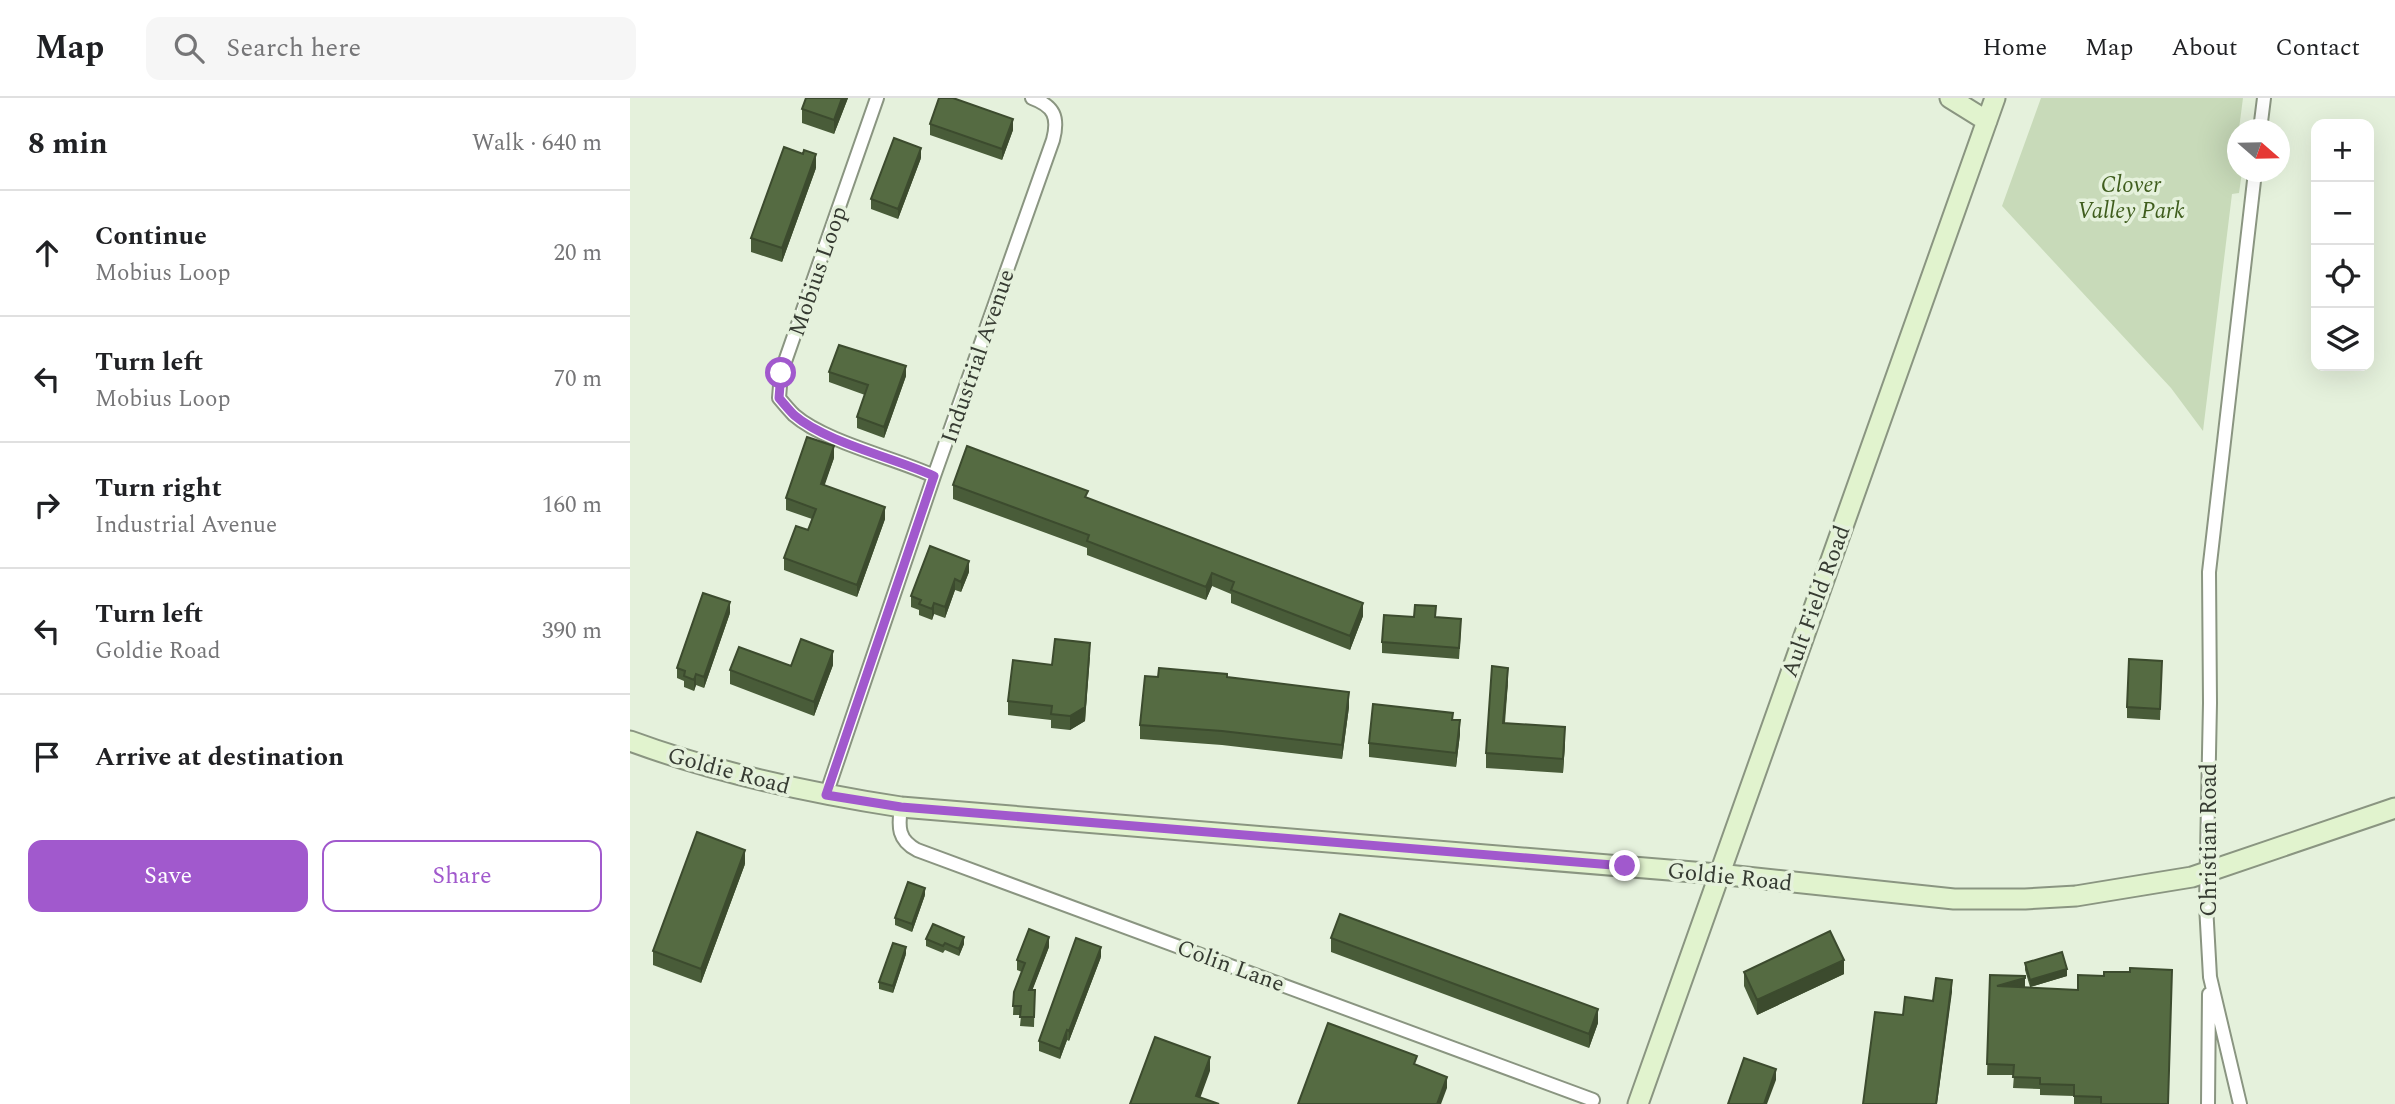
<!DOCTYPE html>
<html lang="en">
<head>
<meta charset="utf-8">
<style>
	body { margin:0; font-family:Spectral,serif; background:#f6f6f6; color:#202124 }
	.controls { position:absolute; right:21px; top:21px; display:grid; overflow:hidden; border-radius:14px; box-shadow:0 7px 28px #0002 }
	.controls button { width:63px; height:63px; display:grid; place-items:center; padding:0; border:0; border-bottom:2px solid #e0e0e0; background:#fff; color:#202124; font:35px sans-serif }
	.compass { position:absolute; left:1597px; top:21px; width:63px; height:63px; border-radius:50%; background:#fff; box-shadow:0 7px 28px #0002; rotate:110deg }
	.stop { position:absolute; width:21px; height:21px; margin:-16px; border:5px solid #a159cd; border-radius:50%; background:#fff }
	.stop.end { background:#a159cd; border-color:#fff; box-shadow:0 2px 7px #0008 }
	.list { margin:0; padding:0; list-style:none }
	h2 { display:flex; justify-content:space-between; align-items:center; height:91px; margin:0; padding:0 28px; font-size:30px }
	h2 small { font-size:23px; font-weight:400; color:#757577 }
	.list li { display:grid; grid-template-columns:46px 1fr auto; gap:21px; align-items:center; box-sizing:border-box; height:126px; padding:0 28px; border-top:2px solid #e0e0e0 }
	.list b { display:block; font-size:26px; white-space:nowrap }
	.list p { margin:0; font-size:23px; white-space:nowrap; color:#757577 }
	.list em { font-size:23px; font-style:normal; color:#757577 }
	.actions { display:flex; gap:14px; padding:21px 28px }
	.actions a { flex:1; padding:16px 0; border:2px solid #a159cd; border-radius:14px; text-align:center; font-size:24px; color:#a159cd }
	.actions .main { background:#a159cd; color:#fff }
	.icon { flex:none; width:38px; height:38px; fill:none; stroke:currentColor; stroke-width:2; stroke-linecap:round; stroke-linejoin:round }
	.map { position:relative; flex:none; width:1765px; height:1006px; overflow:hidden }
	header { display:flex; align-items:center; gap:42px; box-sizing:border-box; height:98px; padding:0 35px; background:#fff; border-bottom:2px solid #e0e0e0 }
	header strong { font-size:33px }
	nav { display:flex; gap:38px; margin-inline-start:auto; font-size:24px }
	.search { width:490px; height:63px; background:#f6f6f6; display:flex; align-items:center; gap:18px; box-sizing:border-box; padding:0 24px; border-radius:14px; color:#757577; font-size:26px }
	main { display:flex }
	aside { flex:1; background:#fff }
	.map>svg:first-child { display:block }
</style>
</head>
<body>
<header>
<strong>Map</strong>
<div class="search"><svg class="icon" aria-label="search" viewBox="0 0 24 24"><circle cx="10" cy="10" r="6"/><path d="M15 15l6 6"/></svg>Search here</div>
<nav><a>Home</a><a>Map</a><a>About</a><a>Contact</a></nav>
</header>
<main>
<aside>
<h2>8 min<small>Walk · 640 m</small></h2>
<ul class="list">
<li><svg class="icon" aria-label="ahead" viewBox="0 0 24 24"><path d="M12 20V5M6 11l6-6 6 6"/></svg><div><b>Continue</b><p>Mobius Loop</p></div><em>20 m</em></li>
<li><svg class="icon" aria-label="left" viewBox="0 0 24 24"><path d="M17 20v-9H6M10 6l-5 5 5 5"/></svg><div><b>Turn left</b><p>Mobius Loop</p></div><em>70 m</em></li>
<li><svg class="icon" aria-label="right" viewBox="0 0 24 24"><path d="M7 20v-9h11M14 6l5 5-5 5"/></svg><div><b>Turn right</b><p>Industrial Avenue</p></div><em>160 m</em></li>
<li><svg class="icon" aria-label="left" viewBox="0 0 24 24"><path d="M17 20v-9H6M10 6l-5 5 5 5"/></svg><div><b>Turn left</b><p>Goldie Road</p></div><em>390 m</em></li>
<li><svg class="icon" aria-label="arrive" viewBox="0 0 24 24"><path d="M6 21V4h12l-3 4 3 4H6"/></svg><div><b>Arrive at destination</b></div></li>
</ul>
<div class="actions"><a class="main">Save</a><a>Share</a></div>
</aside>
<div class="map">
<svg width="1765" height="1006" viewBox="0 0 1765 1006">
	<rect width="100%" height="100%" fill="#e5f1dc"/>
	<path fill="#c8dab9" d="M1411 0H1613L1609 31 1608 32V74H1612L1609 95 1602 96 1573 333 1541 290 1372 108Z"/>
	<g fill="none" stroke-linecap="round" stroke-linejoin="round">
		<defs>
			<path id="street" d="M247 0 151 275 149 300C154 306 159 312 164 317 195 344 265 360 304 378
				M1630 32 1634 0
				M196 697 304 378 423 42C429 19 424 8 402 0
				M271 709C268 729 268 742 287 752L963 1002
				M1578 1006 1579 896
				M1610 1006 1580 879 1576 807 1580 605 1579 474 1625 74"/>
			<path id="secondary" d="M1320 0 1357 23
				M0 643C87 675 179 695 271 709L1088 776 1324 801H1395L1446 798 1562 779 1765 710
				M1008 1006 1365 0"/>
		</defs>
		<use href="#street" stroke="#8a9581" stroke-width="16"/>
		<use href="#secondary" stroke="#8a9581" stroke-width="23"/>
		<use href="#street" stroke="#fff" stroke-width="12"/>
		<use href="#secondary" stroke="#e1f3ce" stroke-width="19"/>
	</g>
	<path fill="#495c39" d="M176 0H218L204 36 172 25V11Z
		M300 26 383 32 372 62 300 37Z
		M291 60 268 121 241 111V101Z
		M186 70 152 164 121 154V140Z
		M199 274 276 278 254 340 227 330V319L235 297 199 284Z
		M204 360 194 387 255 421 227 499 154 472V460L178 432 182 421 156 412V400Z
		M323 387 458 400 733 518 720 552 601 505V496L582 488 576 502 457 457V450L323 401Z
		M339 474 331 494 325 492 315 520 304 516 302 522 289 517V512L281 509V498Z
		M100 515 74 590 66 587 64 593 54 589V583L47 580V570Z
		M784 519H806L831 532 829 561 752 555V544Z
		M460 559 455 623 440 632 421 630V622L378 617V603L422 567Z
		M203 567 184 618 100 586V572L161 568Z
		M1532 573 1530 622 1497 620V609Z
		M528 579 719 609 712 661 592 647 510 641V627Z
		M878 584 875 625 935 644 933 675 856 670V655Z
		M823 622 830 636 826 669 739 659V645Z
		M115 766 71 885 23 867V853Z
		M295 797 282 834 265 827V820Z
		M701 840 968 925 959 950 701 854Z
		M296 841 334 846 329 858 315 852 313 855 296 848Z
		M419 849 402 892H405L404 929 390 928 391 917H383L384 894 392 874 387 872V862Z
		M276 856 263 895 249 891V884Z
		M471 859 439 943 437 942 430 961 409 953V943Z
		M1395 865 1437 878 1400 889 1395 872Z
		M1114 874 1214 876 1127 917 1114 888Z
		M1360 877 1395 890 1538 1006H1444V998L1410 997V991L1383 990 1384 977H1357Z"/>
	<path fill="#3c4b2e" d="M212 0H218L204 36V22Z
		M383 21V32L372 62V51Z
		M291 50V60L268 121V111Z
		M186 56V70L152 164V150Z
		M276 268V278L254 340V329Z
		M204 348V360L191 398V386Z
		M255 409V421L227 499V487Z
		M339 463V474L331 494V484Z
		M582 475V488L576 502V489Z
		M325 481V492L315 520V509Z
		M100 504V515L74 590V579Z
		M304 505V516L302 522V511Z
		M733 505V518L720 552V538Z
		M460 545 455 623 440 632V618Z
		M203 553V567L184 618V604Z
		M878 570V584L873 639V625Z
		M66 576V587L64 593V582Z
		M719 594V609L712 661V647Z
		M830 622V636L826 669V655Z
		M935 629V644L933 675V661Z
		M115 752V766L71 885V871Z
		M295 790V797L282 834V826Z
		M334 839V846L329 858V851Z
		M419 839V849L399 901V892Z
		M276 849V856L263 895V888Z
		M471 849V859L439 943V933Z
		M1214 862V876L1127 917V902Z
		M1437 871V878L1400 889V882Z
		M1395 880V890L1367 888Z
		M1322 882V894L1307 1006H1306Z
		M968 911V925L959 950V936Z
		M437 932V942L430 961V951Z
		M580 959V973L568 1006 566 998Z
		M1146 971V982L1137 1006H1134Z
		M817 979V990L811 1006H807Z"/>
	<path fill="#556b42" stroke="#3c4b2e" stroke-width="2" d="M176 0H212L204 22 172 11Z
		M309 0H323L383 21 372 51 300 26Z
		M264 40 291 50 268 111 241 101Z
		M154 49 173 56 174 52 186 56 152 150 121 140Z
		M209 247 276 268 254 329 227 319 238 287 199 274Z
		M177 339 204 348 191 386 255 409 227 487 154 460 166 428 178 432 186 411 156 400Z
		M337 348 458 393 455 399 733 505 720 538 601 492 604 484 582 475 576 489 457 443 459 437 323 387Z
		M300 448 339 463 331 484 325 481 315 509 304 505 302 511 289 506 291 502 281 498Z
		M73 495 100 504 74 579 66 576 64 582 54 578 55 573 47 570Z
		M785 507 806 508 805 519 831 521 829 550 752 544 754 517 784 519Z
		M171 541 203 553 184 604 100 572 109 549 161 568Z
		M425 541 460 545 455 609 440 618 421 616 422 608 378 603 383 562 422 567Z
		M1499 561 1532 563 1530 611 1497 609Z
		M862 568 878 570 873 625 935 629 933 661 856 655Z
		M529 570 597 576V579L719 594 712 647 592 633 510 627 515 578 528 579Z
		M743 606 823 615 822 622H830L826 655 739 645Z
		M67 734 115 752 71 871 23 853Z
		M278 784 295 790 282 826 265 820Z
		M710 816 968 911 959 936 701 840Z
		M303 826 334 839 329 851 315 845 313 848 296 841Z
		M399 831 419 839 399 892H405L404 919H390L391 908H383L384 894 395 865 387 862Z
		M1200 833 1214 862 1127 902 1114 874Z
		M446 840 471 849 439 933 437 932 430 951 409 943Z
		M263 845 276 849 263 888 249 884Z
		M1432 854 1437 871 1400 882 1395 865Z
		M1500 870 1542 872 1538 1006H1471V999L1444 998V987L1410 986V980L1383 979 1384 967 1357 966 1360 877 1395 878V880L1367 888 1448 892V877L1474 878V874H1500Z
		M1306 880 1322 882 1306 1006H1233L1245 914 1273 917 1275 899 1303 903Z
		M698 925 787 958 784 966 817 979 807 1006H668Z
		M525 939 580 959 566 998 589 1006H500Z
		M1114 960 1146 971 1134 1006H1098Z"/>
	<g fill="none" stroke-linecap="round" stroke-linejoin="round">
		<path stroke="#a159cd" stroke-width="9" d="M151 275 149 300C154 306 159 312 164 317 195 344 265 360 304 378L196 697 271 709 995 768"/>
	</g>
	<g text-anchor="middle" stroke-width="7" stroke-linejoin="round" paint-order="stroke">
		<g font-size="23" font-style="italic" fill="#3f5d1d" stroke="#e5f1dc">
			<text x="1501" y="94">Clover<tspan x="1501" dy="26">Valley Park</tspan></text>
		</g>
		<g font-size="23" fill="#363b32" stroke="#e5f1dc">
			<text transform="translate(187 173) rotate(-71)" y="8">Mobius Loop</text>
			<text transform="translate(347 258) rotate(-71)" y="8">Industrial Avenue</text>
			<text transform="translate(1185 503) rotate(-70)" y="8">Ault Field Road</text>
			<text transform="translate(99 672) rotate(15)" y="8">Goldie Road</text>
			<text transform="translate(1578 742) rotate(-90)" y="8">Christian Road</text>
			<text transform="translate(1100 778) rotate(6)" y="8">Goldie Road</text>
			<text transform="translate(601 867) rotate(20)" y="8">Colin Lane</text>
		</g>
	</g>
</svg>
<div class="controls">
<button>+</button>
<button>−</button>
<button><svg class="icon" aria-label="locate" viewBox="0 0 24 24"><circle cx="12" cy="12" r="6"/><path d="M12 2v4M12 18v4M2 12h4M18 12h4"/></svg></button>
<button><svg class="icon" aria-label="layers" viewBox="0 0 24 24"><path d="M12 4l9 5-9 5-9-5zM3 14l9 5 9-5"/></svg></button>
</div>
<svg class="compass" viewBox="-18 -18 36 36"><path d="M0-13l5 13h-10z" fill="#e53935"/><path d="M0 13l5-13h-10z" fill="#757577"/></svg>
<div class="stop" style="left:151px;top:275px"></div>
<div class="stop end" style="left:995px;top:768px"></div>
</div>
</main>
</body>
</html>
